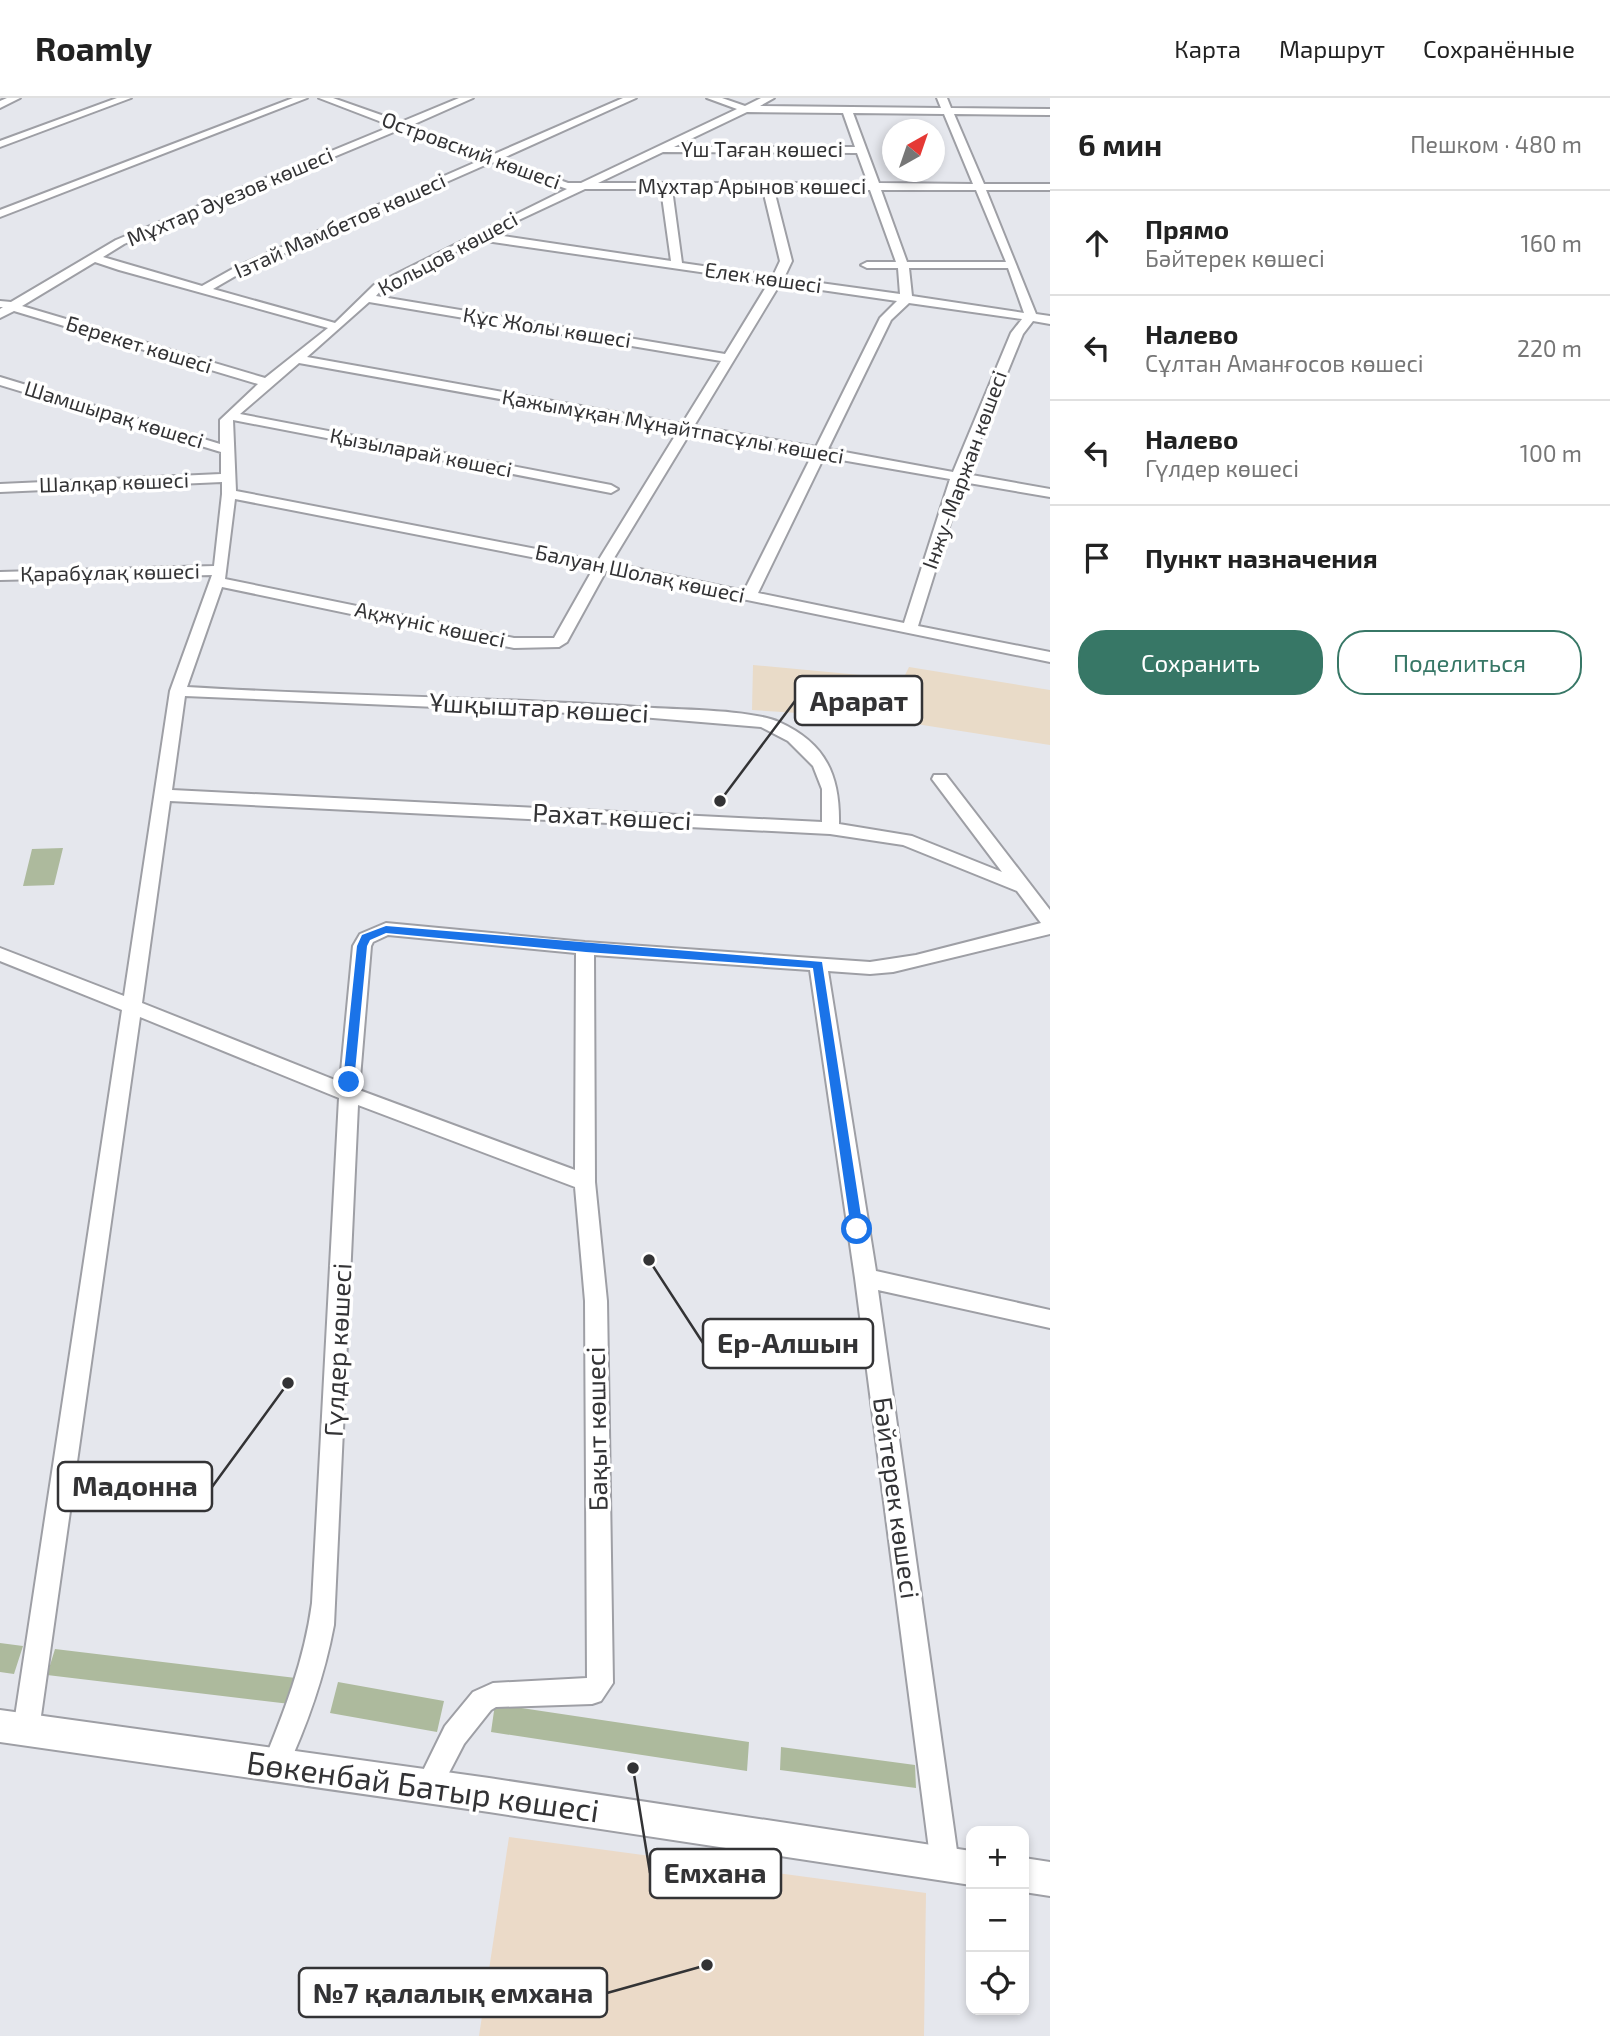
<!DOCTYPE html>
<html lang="ru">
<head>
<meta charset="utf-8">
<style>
	body { margin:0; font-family:"Exo 2",sans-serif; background:#f6f6f6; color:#222 }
	.controls { position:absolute; right:21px; bottom:21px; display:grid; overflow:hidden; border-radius:14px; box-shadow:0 4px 10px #0003 }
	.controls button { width:63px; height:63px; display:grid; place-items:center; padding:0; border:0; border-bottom:2px solid #e0e0e0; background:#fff; color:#222; font:35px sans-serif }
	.compass { position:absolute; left:882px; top:21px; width:63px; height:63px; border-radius:50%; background:#fff; box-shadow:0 4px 10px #0003; rotate:40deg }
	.stop { position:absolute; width:21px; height:21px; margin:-16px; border:5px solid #1a73e8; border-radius:50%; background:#fff }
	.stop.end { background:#1a73e8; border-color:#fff; box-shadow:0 2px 7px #0008 }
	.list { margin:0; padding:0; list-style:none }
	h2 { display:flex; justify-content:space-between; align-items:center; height:91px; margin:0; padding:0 28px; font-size:30px }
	h2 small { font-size:23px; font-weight:400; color:#767676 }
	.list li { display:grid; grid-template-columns:46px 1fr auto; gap:21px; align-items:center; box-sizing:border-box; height:105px; padding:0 28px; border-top:2px solid #e0e0e0 }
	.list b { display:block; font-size:26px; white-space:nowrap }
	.list p { margin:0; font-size:23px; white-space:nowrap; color:#767676 }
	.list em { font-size:23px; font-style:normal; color:#767676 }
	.actions { display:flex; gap:14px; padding:21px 28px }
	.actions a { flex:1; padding:16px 0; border:2px solid #377766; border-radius:28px; text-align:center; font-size:24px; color:#377766 }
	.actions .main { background:#377766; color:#fff }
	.icon { flex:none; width:38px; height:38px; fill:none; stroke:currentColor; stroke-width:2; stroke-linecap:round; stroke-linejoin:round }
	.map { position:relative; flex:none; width:1050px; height:1938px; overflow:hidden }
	header { display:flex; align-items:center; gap:42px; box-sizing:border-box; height:98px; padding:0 35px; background:#fff; border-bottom:2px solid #e0e0e0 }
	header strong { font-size:33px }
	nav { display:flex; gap:38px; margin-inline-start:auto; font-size:24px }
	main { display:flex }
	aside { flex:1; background:#fff }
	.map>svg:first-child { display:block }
</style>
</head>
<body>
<header>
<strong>Roamly</strong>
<nav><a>Карта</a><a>Маршрут</a><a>Сохранённые</a></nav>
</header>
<main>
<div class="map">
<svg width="1050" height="1938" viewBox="0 0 1050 1938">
	<rect width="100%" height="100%" fill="#e5e7ed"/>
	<path fill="#e9dbc8" d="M753 567 903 581 909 569 1050 592V647L878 620 752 612Z"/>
	<path fill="#ebdac8" d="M509 1739 926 1795 924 1938H479Z"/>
	<path fill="#adba9d" d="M63 750 54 787 23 788 32 751Z
		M0 1545 23 1548 14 1576 0 1574Z
		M55 1551 296 1580 290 1606 47 1577Z
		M338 1584 444 1603 437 1634 330 1615Z
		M495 1606 749 1644 747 1673 491 1634Z
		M781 1649 915 1667 916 1690 780 1672Z"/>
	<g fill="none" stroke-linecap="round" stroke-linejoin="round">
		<defs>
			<path id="minor" d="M7 0H20L0 10V3Z
				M117 0H131L0 49V43Z
				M293 0H307L0 119V112Z
				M319 0H333L401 24 459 0H473L410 28 492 57 623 0H636L501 61 568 85H581L737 11 707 0H722L745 8 761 0H774L760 8 941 10 937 0H947L951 10 1050 11V17L954 16 984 86H1050V92H986L1036 216 1050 218V226L1033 223 1023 236 966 376 1050 391V399L963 384 918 528 1050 554V564L606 473 567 544 559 549 514 550 222 489 187 589C337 598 487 599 637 609 673 612 749 611 779 624 826 645 840 678 839 726L912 738 1002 774 932 681 934 677H946L1050 812V836L893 874 870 876 828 873 876 1173 1050 1212V1230L878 1192 959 1767 955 1777 945 1781 935 1777 931 1767 855 1180 810 872 594 857 595 1084 607 1203 613 1585 601 1603 592 1606 496 1609 491 1612 464 1646 437 1698 428 1702 419 1698 415 1689 445 1628 473 1594 493 1585 587 1580 585 1203 575 1089 358 1007 334 1527C324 1580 307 1628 284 1677L275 1681 266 1677 262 1668C284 1614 304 1564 312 1505L339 1000 140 919 39 1632 35 1641 26 1645 17 1641 13 1632 122 912 0 863V850L124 898 170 593 212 477 0 482V474L214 468 222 396V384L0 394V386L221 376V354L0 287V279L220 346V322L258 286 14 213 0 220V211L3 209H0V203L11 204 116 142 392 28ZM747 14 843 15 855 49H674ZM853 15 944 16 973 86 879 85ZM401 31 483 61 236 169 202 188 103 159 124 146ZM663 54 857 55 868 85H598ZM492 64 567 91 374 187 335 225 213 191 244 173ZM585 91H661L671 163 489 136ZM672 91 763 92 780 163 773 178 682 165ZM774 92H870L896 164H867L861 167 867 170H898L900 196 784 180 792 163ZM881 92H976L1006 164H907ZM479 142 769 184 725 256 376 198 382 191ZM95 164 119 172 328 230 265 280 22 208ZM909 170H1008L1024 215 912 198ZM780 186 897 203 880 220 816 349 694 328ZM369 204 721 263 682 326 307 259ZM909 205 1022 221 1011 235 953 374 828 351 891 222ZM299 265 678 333 598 463 236 393 233 322 611 395 618 391 611 387 240 316ZM690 335 812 357 744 493 611 465ZM824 359 950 381 904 525 758 495ZM235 401 593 471 554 540H514L225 481ZM185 598 617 617 761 629 788 643 813 668 822 691V724L172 692ZM170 703 830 736 903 747 1017 793 1041 825 916 857 870 864 585 844 386 825 360 836 353 848 340 984 142 905ZM388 837 576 855 575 1072 359 992 371 848 373 844Z"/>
			<path id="major" d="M0 1612 489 1680 971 1753V1787L489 1714 0 1644Z
				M1024 1760 1050 1764V1798L1024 1794Z"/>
		</defs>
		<use href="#minor" stroke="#9e9fa5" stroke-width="4"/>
		<use href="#major" stroke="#9e9fa5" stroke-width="4"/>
		<use href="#minor" fill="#fff" fill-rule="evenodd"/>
		<use href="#major" fill="#fff" fill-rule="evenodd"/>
	</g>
	<path fill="#1a73e8" d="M386 828 822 864 863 1131 862 1135H853L851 1131 813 870 586 854 386 835 370 842 367 848 354 984 349 988 343 984 357 848 362 837Z"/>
	<g text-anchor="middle" stroke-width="7" stroke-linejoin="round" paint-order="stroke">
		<g font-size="21" fill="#333335" stroke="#fff">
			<text x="762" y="59">Үш Таған көшесі</text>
			<text transform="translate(471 53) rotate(20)" y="7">Островский көшесі</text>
			<text x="752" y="96">Мұхтар Арынов көшесі</text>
			<text transform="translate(230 99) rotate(-23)" y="7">Мұхтар Әуезов көшесі</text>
			<text transform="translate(340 128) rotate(-24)" y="7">Ізтай Мәмбетов көшесі</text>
			<text transform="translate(448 156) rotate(-28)" y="7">Кольцов көшесі</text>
			<text transform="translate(763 180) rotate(8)" y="7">Елек көшесі</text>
			<text transform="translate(547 230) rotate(9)" y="7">Құс Жолы көшесі</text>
			<text transform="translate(139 247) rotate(17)" y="7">Берекет көшесі</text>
			<text transform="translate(114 317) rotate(17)" y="7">Шамшырақ көшесі</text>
			<text transform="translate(673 329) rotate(10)" y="7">Қажымұқан Мұңайтпасұлы көшесі</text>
			<text transform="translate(421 355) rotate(11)" y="7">Қызыларай көшесі</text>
			<text transform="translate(965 372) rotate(-70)" y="7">Інжу-Маржан көшесі</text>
			<text transform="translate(114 385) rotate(-2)" y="7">Шалқар көшесі</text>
			<text transform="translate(110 475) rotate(-1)" y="7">Қарабұлақ көшесі</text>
			<text transform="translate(640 476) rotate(12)" y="7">Балуан Шолақ көшесі</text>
			<text transform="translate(430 527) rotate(12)" y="7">Ақжүніс көшесі</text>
		</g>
		<g font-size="26" fill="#333335" stroke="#fff">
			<text transform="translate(539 610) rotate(3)" y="9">Ұшқыштар көшесі</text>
			<text transform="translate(612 719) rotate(3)" y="9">Рахат көшесі</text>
			<text transform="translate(338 1252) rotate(-87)" y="9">Гүлдер көшесі</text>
			<text transform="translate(597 1331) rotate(-91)" y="9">Бақыт көшесі</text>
			<text transform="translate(896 1400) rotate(82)" y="9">Бәйтерек көшесі</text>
		</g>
		<g font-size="32" fill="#333335" stroke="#fff">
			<text transform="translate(423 1689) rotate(8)" y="11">Бөкенбай Батыр көшесі</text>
		</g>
	</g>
	<path fill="none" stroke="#333335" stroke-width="2.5" d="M720 703L795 603M649 1162L703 1245M288 1285L212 1389M633 1670L650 1775M707 1867L607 1895"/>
	<g fill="#333335" stroke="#fff" stroke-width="2.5">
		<circle cx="720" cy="703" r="7"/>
		<circle cx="649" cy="1162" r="7"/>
		<circle cx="288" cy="1285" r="7"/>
		<circle cx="633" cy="1670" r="7"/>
		<circle cx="707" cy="1867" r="7"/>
	</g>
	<g fill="#fff" stroke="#333335" stroke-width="2.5">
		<rect x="795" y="578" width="127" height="49" rx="7"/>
		<rect x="703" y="1221" width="170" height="49" rx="7"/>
		<rect x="58" y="1364" width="154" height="49" rx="7"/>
		<rect x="650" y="1751" width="131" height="49" rx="7"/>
		<rect x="299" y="1870" width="308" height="49" rx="7"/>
	</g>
	<g font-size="28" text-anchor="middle" font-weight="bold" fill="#333335">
		<text x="859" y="613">Арарат</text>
		<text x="788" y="1255">Ер-Алшын</text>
		<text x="135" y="1398">Мадонна</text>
		<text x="715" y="1785">Емхана</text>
		<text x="453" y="1905">№7 қалалық емхана</text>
	</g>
</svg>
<div class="controls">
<button>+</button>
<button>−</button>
<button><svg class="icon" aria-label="locate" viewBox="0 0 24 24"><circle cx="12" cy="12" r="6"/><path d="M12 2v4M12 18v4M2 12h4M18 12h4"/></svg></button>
</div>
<svg class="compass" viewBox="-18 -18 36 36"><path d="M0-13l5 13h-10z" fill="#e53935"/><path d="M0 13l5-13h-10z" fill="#767676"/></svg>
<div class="stop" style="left:857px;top:1131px"></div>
<div class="stop end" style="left:349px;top:984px"></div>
</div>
<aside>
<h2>6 мин<small>Пешком · 480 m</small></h2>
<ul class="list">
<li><svg class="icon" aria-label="ahead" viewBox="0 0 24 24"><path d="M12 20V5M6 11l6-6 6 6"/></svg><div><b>Прямо</b><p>Бәйтерек көшесі</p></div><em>160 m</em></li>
<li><svg class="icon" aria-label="left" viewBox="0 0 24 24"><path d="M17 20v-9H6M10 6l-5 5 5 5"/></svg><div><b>Налево</b><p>Сұлтан Аманғосов көшесі</p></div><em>220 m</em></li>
<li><svg class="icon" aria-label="left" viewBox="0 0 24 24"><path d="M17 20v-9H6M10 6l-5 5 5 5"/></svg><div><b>Налево</b><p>Гүлдер көшесі</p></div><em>100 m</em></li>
<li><svg class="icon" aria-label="arrive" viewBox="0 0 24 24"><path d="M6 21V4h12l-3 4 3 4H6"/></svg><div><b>Пункт назначения</b></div></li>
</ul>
<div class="actions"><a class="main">Сохранить</a><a>Поделиться</a></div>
</aside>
</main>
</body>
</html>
